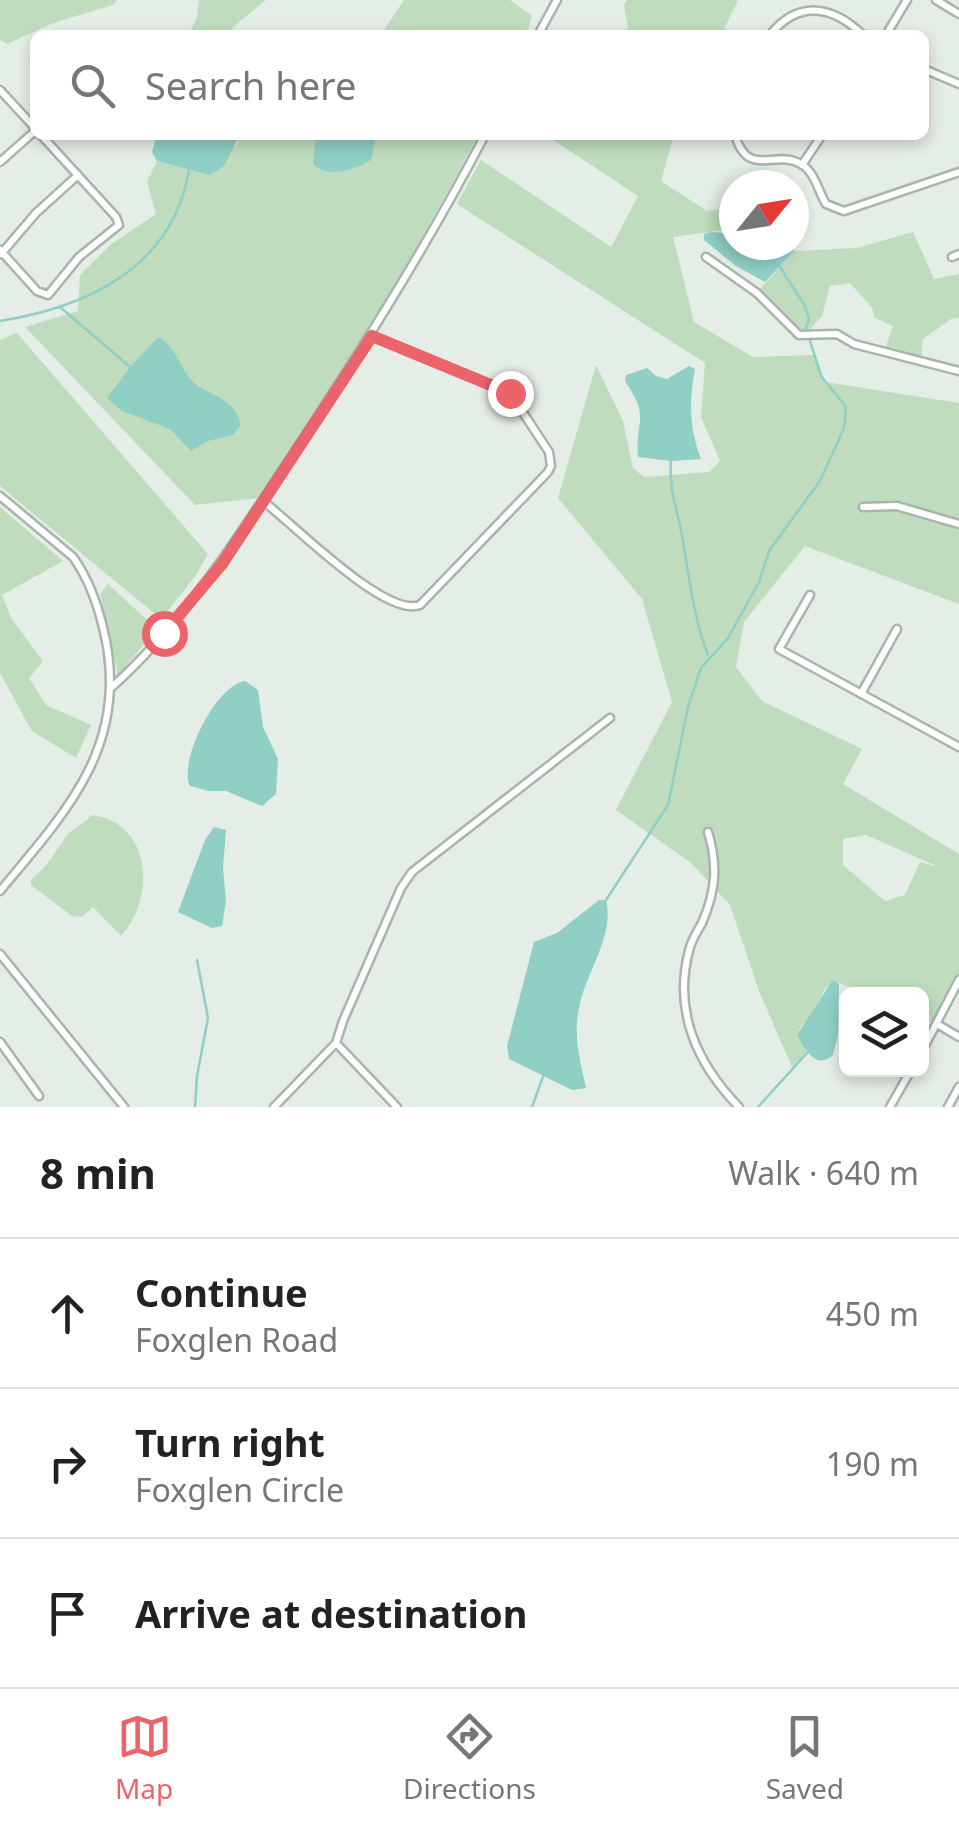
<!DOCTYPE html>
<html lang="en">
<head>
<meta charset="utf-8">
<style>
	body { margin:0; font-family:"Noto Sans",sans-serif; background:#f6f6f6; color:#222 }
	.controls { position:absolute; right:30px; bottom:30px; display:grid; overflow:hidden; border-radius:15px; box-shadow:0 5px 15px #0003 }
	.controls button { width:90px; height:90px; display:grid; place-items:center; padding:0; border:0; border-bottom:2px solid #e0e0e0; background:#fff; color:#222; font:50px sans-serif }
	.compass { position:absolute; left:719px; top:170px; width:90px; height:90px; border-radius:50%; background:#fff; box-shadow:0 5px 15px #0003; rotate:60deg }
	.stop { position:absolute; width:30px; height:30px; margin:-22px; border:8px solid #eb646a; border-radius:50%; background:#fff }
	.stop.end { background:#eb646a; border-color:#fff; box-shadow:0 2px 10px #0008 }
	.list { margin:0; padding:0; list-style:none }
	h2 { display:flex; justify-content:space-between; align-items:center; height:130px; margin:0; padding:0 40px; font-size:42px }
	h2 small { font-size:32px; font-weight:400; color:#767676 }
	.list li { display:grid; grid-template-columns:65px 1fr auto; gap:30px; align-items:center; box-sizing:border-box; height:150px; padding:0 40px; border-top:2px solid #e0e0e0 }
	.list b { display:block; font-size:38px; white-space:nowrap }
	.list p { margin:0; font-size:32px; white-space:nowrap; color:#767676 }
	.list em { font-size:32px; font-style:normal; color:#767676 }
	.icon { flex:none; width:55px; height:55px; fill:none; stroke:currentColor; stroke-width:2; stroke-linecap:round; stroke-linejoin:round }
	.map { position:relative; flex:none; width:959px; height:1107px; overflow:hidden }
	.search { position:absolute; background:#fff; box-shadow:0 5px 15px #0003; left:30px; right:30px; top:30px; height:110px; display:flex; align-items:center; gap:25px; box-sizing:border-box; padding:0 35px; border-radius:15px; color:#767676; font-size:38px }
	.sheet { height:580px; background:#fff }
	nav { display:flex; justify-content:space-around; align-items:center; box-sizing:border-box; height:140px; border-top:2px solid #e0e0e0; background:#fff; font-size:28px; color:#767676 }
	nav a { display:grid; justify-items:center; gap:5px }
	nav .on { color:#eb646a }
	.map>svg:first-child { display:block }
</style>
</head>
<body>
<div class="map">
<svg width="959" height="1107" viewBox="0 0 959 1107">
	<rect width="100%" height="100%" fill="#e4ede6"/>
	<path fill="#bfddbe" fill-rule="evenodd" d="M0 0H116L114 5 130 0 53 23 7 44 0 39Z
		M199 0H266L233 27 231 35H189L197 17Z
		M404 0H510L532 16 526 35H377L382 33Z
		M627 0H738L721 35H629L624 5Z
		M240 135H478C413 261 337 380 258 498L195 505 25 327 78 311 80 275 110 245 156 214 147 182 157 161 211 175 238 143Z
		M546 135H674L661 181 707 211 731 208 732 229 673 237 694 322 753 357 816 355 825 382 959 403V604L805 546 744 622 736 667 762 701 862 749 843 784 959 854V991L955 989 937 1024 922 1017V994H858V990L839 983 826 987 810 1017 799 1029 807 1053 792 1067 759 991 730 905 691 863 616 810 672 702 642 599 558 498 596 365 623 421 633 468 644 477 709 472 720 461 701 417 705 363 457 204 481 160 611 247 638 196ZM866 835 934 865V866L920 862 905 895 885 901 843 865V839Z
		M913 232 934 279 959 274V318L951 319 923 339 921 361 884 352 893 326 875 318 872 308 850 283 830 286 822 316 806 334 760 289 794 251 857 248Z
		M17 333 208 554 194 578 161 619 0 486V340Z
		M0 507 63 561 2 595 11 618 43 661 29 678 46 705 91 725 76 758 32 731 0 673Z
		M108 584 157 629 118 675 100 594Z
		M92 815C152 823 156 898 121 936L93 907 82 917 72 916 31 885V880C48 866 55 852 67 835 73 828 85 823 92 815Z"/>
	<path fill="#8fcfc6" d="M157 135H240L224 166 210 175 157 161 152 152Z
		M316 135H376L371 160C354 170 328 179 313 164Z
		M711 232 734 234V245H790L794 251 765 282 736 266 704 240V234Z
		M158 337C174 345 178 362 188 376 204 398 231 391 241 424L233 435 208 441 191 451 170 429 122 411 107 398 130 367Z
		M689 366 695 369C689 402 689 427 701 459L671 461 638 457C635 418 651 419 625 381L626 375 647 368 656 376 667 379Z
		M245 681 258 690 263 727 278 759 276 794 262 806 226 791H209L190 786C178 761 216 685 245 681Z
		M214 827 226 830 223 868 226 901 222 926 212 928 178 912 205 840Z
		M599 900H606C615 937 585 973 579 1008 573 1035 580 1061 586 1088L572 1090 509 1059 507 1046 534 942 557 933Z
		M832 981 839 983 838 1034 833 1055C816 1071 805 1049 797 1035Z"/>
	<g fill="none" stroke-linecap="round" stroke-linejoin="round">
		<path stroke="#8fcfc6" stroke-width="2.5" d="M60 307 130 367
			M0 321C88 307 173 267 189 170
			M671 461C668 490 680 518 684 547 690 583 694 619 708 655
			M606 900 668 805 688 707 701 668 728 638 759 582 769 551 820 481 844 428 846 407 821 376 806 328 809 319 805 306 780 267
			M195 1107 197 1076 208 1018 197 960
			M532 1107 544 1074
			M758 1107 807 1053"/>
		<defs>
			<path id="minor" d="M936 0 959 14
				M538 35 557 0
				M770 35C798 0 832 5 863 35
				M886 35 907 0
				M924 69 959 84
				M0 90 35 128
				M735 135C748 179 775 149 801 164 815 172 818 191 826 204L844 211 959 172
				M0 162 35 131
				M802 165 822 135
				M0 250 37 291 48 295 79 257 119 225 116 217 41 135
				M1 254 36 213 78 175
				M706 257 757 293 799 335 837 334 854 344 959 371
				M952 257 959 254
				M0 496 73 557C91 582 100 611 106 641 127 749 64 814 0 891
				M263 501C292 523 385 618 420 605L548 472 551 466 549 452 510 393 372 336
				M863 507 897 506 959 524
				M810 595 779 649 959 747
				M112 687C184 622 236 541 289 460 359 354 426 248 485 135
				M861 694 897 629
				M708 832C718 865 716 891 702 923 697 932 691 941 689 951 673 1011 697 1064 739 1107
				M0 954 124 1107
				M937 1024 959 1037
				M0 1042 39 1096
				M336 1043 397 1107
				M922 1051 959 980
				M274 1107 336 1043 343 1021 401 888 412 872 610 718
				M890 1107 911 1070
				M948 1107 959 1087"/>
		</defs>
		<use href="#minor" stroke="#a7b5ac" stroke-width="11"/>
		<use href="#minor" stroke="#fff" stroke-width="6"/>
	</g>
	<g fill="none" stroke-linecap="round" stroke-linejoin="round">
		<path stroke="#eb646a" stroke-width="12" d="M164 633 222 564 372 336 510 393"/>
	</g>
</svg>
<div class="controls">
<button><svg class="icon" aria-label="layers" viewBox="0 0 24 24"><path d="M12 4l9 5-9 5-9-5zM3 14l9 5 9-5"/></svg></button>
</div>
<svg class="compass" viewBox="-18 -18 36 36"><path d="M0-13l5 13h-10z" fill="#e53935"/><path d="M0 13l5-13h-10z" fill="#767676"/></svg>
<div class="stop" style="left:164px;top:633px"></div>
<div class="stop end" style="left:510px;top:393px"></div>
<div class="search"><svg class="icon" aria-label="search" viewBox="0 0 24 24"><circle cx="10" cy="10" r="6"/><path d="M15 15l6 6"/></svg>Search here</div>
</div>
<section class="sheet">
<h2>8 min<small>Walk · 640 m</small></h2>
<ul class="list">
<li><svg class="icon" aria-label="ahead" viewBox="0 0 24 24"><path d="M12 20V5M6 11l6-6 6 6"/></svg><div><b>Continue</b><p>Foxglen Road</p></div><em>450 m</em></li>
<li><svg class="icon" aria-label="right" viewBox="0 0 24 24"><path d="M7 20v-9h11M14 6l5 5-5 5"/></svg><div><b>Turn right</b><p>Foxglen Circle</p></div><em>190 m</em></li>
<li><svg class="icon" aria-label="arrive" viewBox="0 0 24 24"><path d="M6 21V4h12l-3 4 3 4H6"/></svg><div><b>Arrive at destination</b></div></li>
</ul>
</section>
<nav>
<a class="on"><svg class="icon" aria-label="map" viewBox="0 0 24 24"><path d="M3 6l6-2 6 2 6-2v14l-6 2-6-2-6 2zM9 4v14M15 6v14"/></svg>Map</a>
<a><svg class="icon" aria-label="directions" viewBox="0 0 24 24"><path d="M12 3l9 9-9 9-9-9zM9 14v-3h6M13 9l2 2-2 2"/></svg>Directions</a>
<a><svg class="icon" aria-label="saved" viewBox="0 0 24 24"><path d="M7 4h10v16l-5-4-5 4z"/></svg>Saved</a>
</nav>
</body>
</html>
